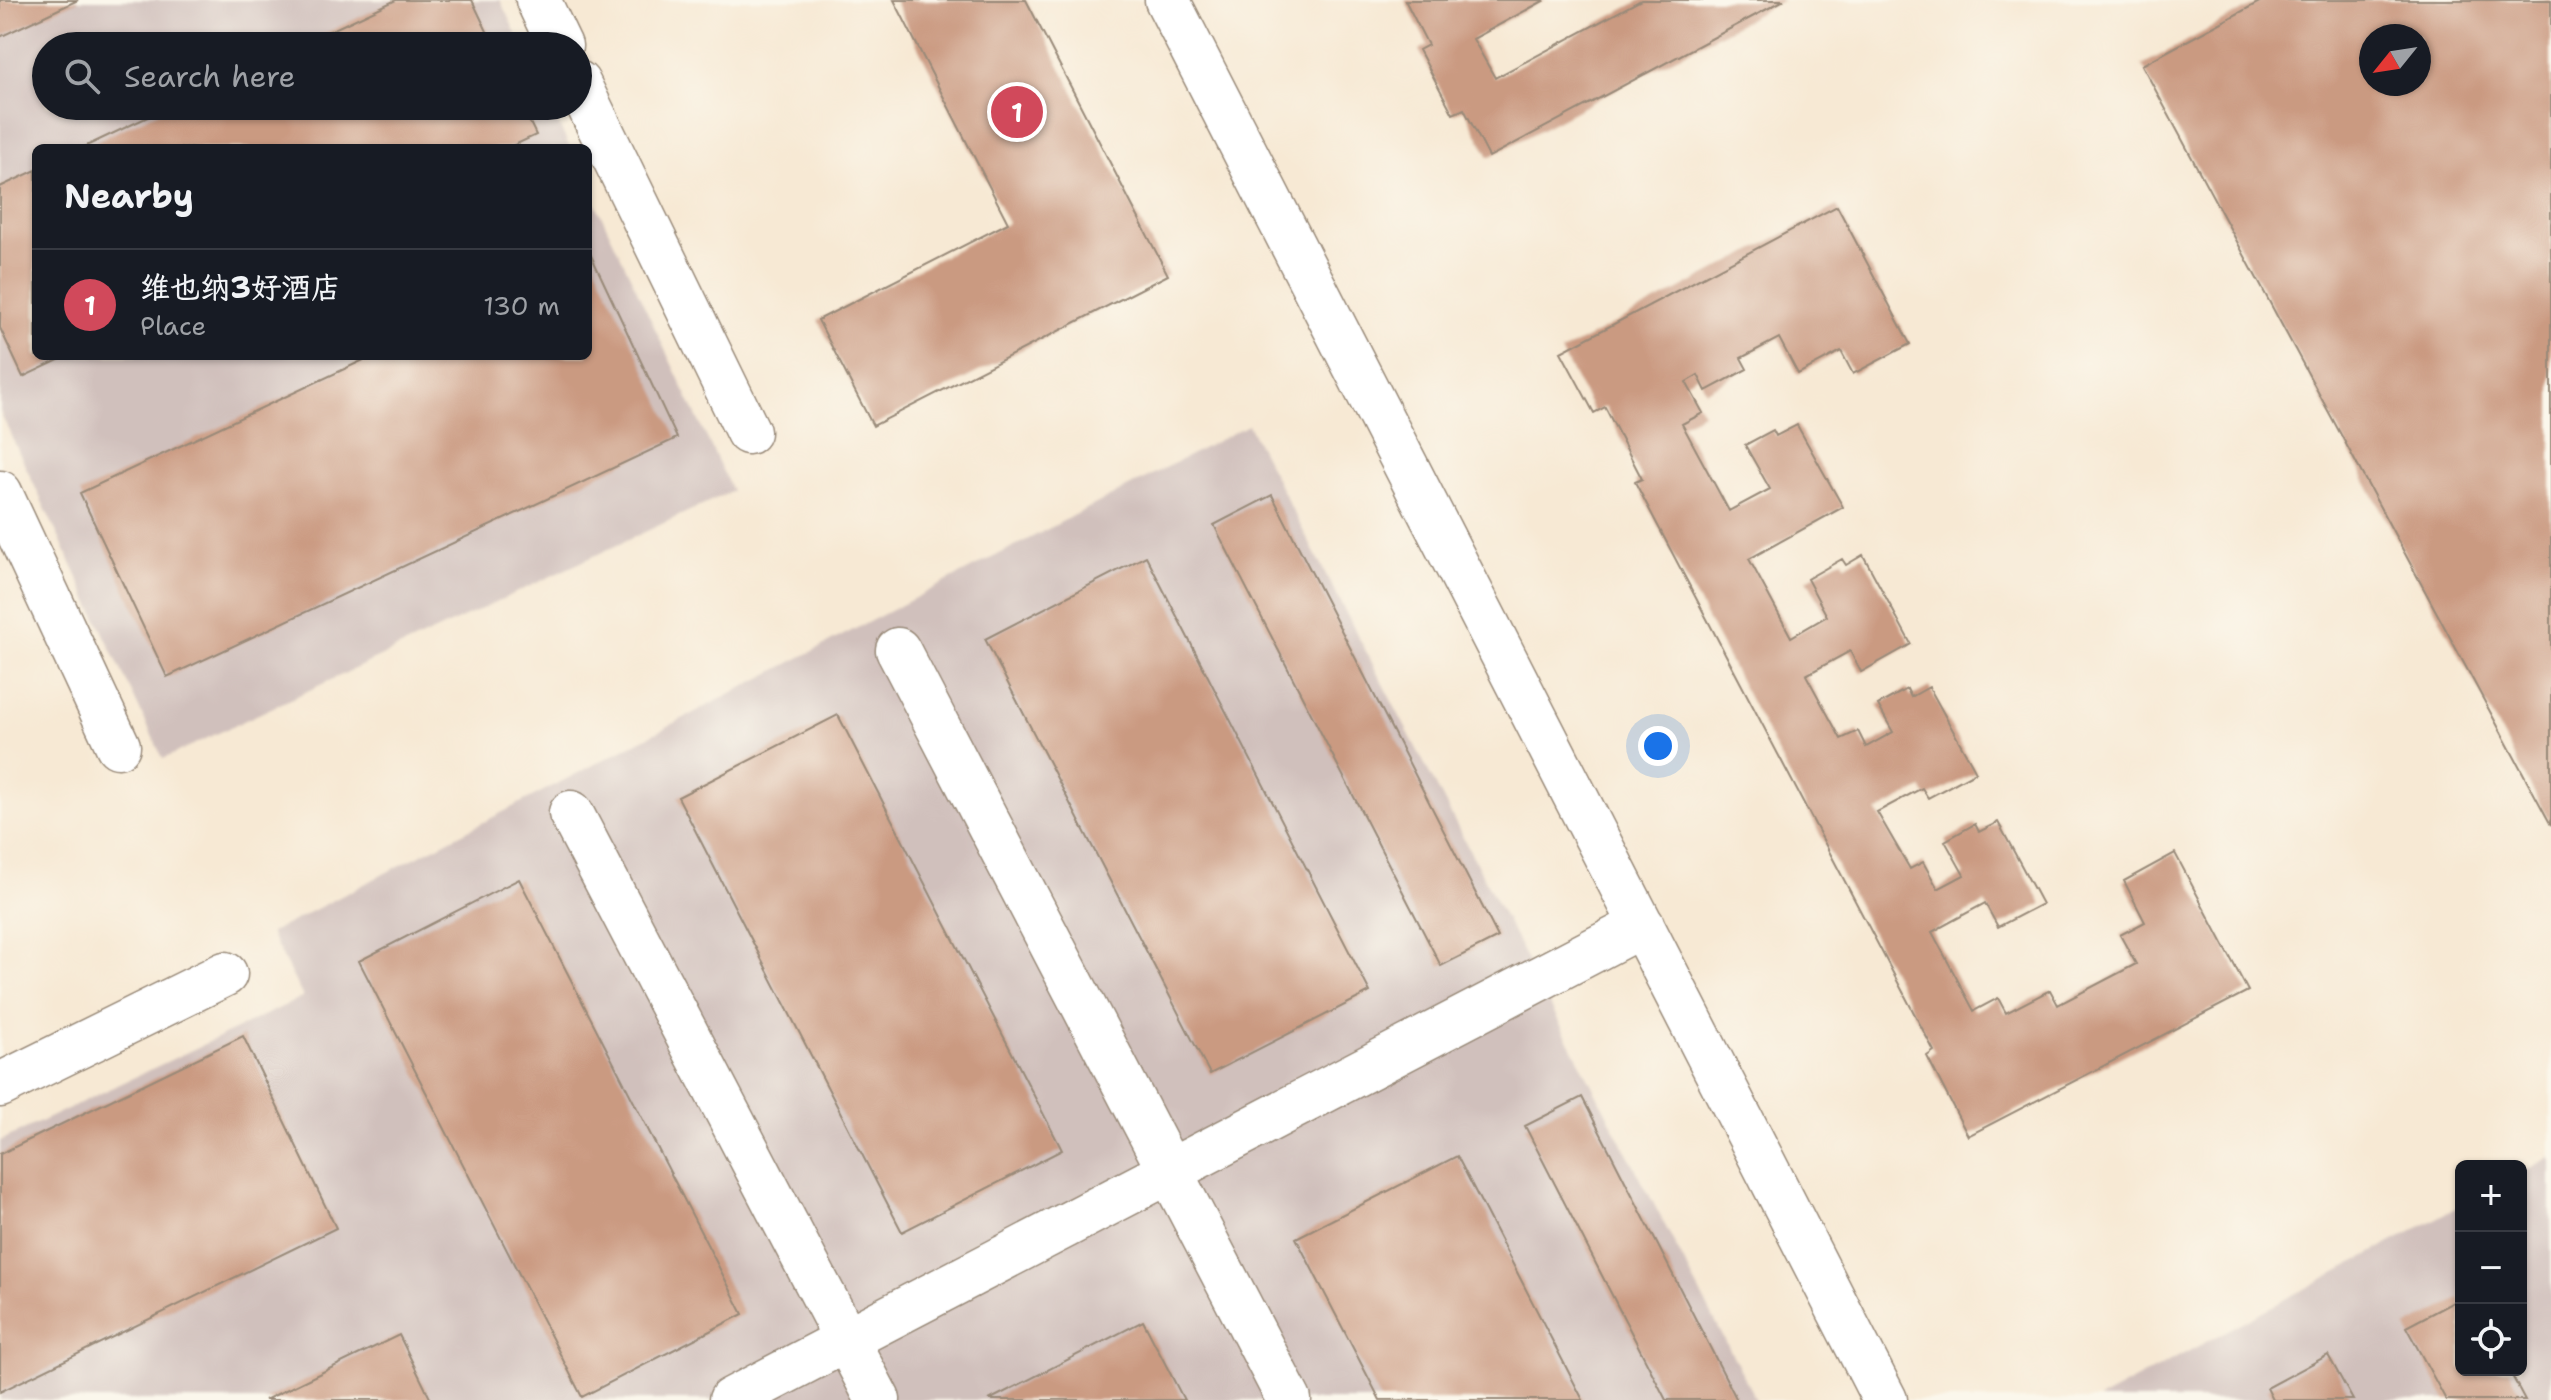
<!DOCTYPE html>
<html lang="en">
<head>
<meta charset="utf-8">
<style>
	body { margin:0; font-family:"Shantell Sans","LXGW WenKai TC",sans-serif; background:#242831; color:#f1f3f6 }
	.controls { position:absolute; right:24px; bottom:24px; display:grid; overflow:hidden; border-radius:12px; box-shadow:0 2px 6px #0004 }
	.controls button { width:72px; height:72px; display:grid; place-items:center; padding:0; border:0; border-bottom:2px solid #363941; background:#171b24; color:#f1f3f6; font:40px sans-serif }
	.compass { position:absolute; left:2359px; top:24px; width:72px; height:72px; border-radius:50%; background:#171b24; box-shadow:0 2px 6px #0004; rotate:240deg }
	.you { position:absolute; left:1658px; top:746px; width:28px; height:28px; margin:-20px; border:6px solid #fff; border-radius:50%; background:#1a73e8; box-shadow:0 0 0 12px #1a73e833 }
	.badge { display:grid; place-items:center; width:52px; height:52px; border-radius:50%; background:#d1495b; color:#fff; font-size:26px; font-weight:700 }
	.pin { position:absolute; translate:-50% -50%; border:4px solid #fff; box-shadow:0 2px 8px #0006 }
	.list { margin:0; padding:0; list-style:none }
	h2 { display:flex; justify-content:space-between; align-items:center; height:104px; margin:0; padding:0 32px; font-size:34px }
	h2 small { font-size:26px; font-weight:400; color:#9ea1a6 }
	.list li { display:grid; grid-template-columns:52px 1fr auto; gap:24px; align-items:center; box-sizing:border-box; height:112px; padding:0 32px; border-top:2px solid #363941 }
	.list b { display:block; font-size:30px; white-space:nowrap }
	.list p { margin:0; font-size:26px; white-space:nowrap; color:#9ea1a6 }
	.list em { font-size:26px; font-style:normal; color:#9ea1a6 }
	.icon { flex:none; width:44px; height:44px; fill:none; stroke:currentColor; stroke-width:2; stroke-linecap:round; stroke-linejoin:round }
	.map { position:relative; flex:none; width:2551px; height:1400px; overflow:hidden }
	.search { position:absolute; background:#171b24; box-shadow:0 2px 6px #0004; left:32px; top:32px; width:560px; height:88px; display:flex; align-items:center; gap:20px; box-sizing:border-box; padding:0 28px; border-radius:44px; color:#9ea1a6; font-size:30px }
	.panel { position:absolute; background:#171b24; box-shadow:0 2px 6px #0004; left:32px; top:144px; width:560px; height:216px; border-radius:12px }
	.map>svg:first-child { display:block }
</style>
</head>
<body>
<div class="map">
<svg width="2551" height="1400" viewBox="0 0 2551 1400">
	<rect width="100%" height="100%" fill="#fbf7ec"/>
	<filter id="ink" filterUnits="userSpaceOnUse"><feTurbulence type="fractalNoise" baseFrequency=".0125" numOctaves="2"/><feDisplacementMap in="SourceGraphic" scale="16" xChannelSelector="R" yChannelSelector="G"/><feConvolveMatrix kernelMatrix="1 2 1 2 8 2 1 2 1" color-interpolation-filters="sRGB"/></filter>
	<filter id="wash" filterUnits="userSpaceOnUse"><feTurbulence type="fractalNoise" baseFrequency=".006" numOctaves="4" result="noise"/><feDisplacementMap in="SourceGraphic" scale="32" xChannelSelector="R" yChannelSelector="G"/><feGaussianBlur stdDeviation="1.8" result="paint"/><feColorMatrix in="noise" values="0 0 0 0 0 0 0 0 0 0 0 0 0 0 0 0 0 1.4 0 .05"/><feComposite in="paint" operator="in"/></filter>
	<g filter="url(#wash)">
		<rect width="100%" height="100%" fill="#f7e9d4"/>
		<path fill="#d0c0bc" d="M0 0H500L522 46H46V106H550L570 148H36V356H588V187L732 491 163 759 0 412Z
			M1248 425 1756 1400H0V1141L303 997 270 933Z
			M2551 1157V1400H2098L2461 1205V1370H2521V1173Z"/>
		<g id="blocks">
			<path fill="#ca9a81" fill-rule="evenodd" d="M0 0H78L0 37Z
				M396 0H472L494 46H298Z
				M894 0H1026L1168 275 873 426 818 320 1008 223Z
				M1405 0H1545L1473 39 1495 78 1641 0H1784L1489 157 1464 109 1453 114 1419 50 1428 45Z
				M2263 0H2551V825L2142 65ZM2371 36H2419V84H2371Z
				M171 106H522L536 135 508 148H82Z
				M36 170V356H67L23 377 0 328V187Z
				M1837 206 1910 344 1853 374 1841 351 1798 374 1779 338 1741 358 1747 369 1706 391 1698 375 1686 382 1703 413 1682 424 1729 511 1770 489 1745 445 1773 430 1776 436 1797 425 1843 507 1749 559 1791 637 1827 616 1807 579 1842 559 1846 565 1863 555 1911 644 1861 672 1850 651 1806 675 1841 739 1858 731 1866 747 1893 732 1878 705 1907 689 1911 697 1929 687 1976 772 1928 798 1922 788 1877 812 1910 869 1923 862 1938 889 1964 875 1945 841 1975 824 1979 832 1998 822 2042 904 1998 927 1985 903 1932 932 1974 1011 1998 998 2006 1013 2050 990 2058 1005 2136 964 2120 935 2145 922 2124 881 2175 853 2248 991 1968 1136 1927 1056 1934 1051 1635 482 1642 479 1605 407 1594 413 1561 352Z
				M588 249 677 438 167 677 80 493 372 356H588Z
				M1272 495 1498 937 1441 966 1214 525Z
				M1146 556 1370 992 1210 1074 985 639Z
				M838 715 1062 1150 902 1232 678 797Z
				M519 879 743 1314 582 1397 359 961Z
				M243 1036 336 1228 0 1392V1154Z
				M1582 1097 1737 1400H1666L1525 1126Z
				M1457 1156 1583 1400H1380L1296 1238Z
				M2461 1298V1370H2509L2525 1400H2446L2406 1327Z
				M1143 1321 1184 1400H989Z
				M399 1335 431 1400H265Z
				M2328 1355 2353 1400H2273L2267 1388Z"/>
		</g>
	</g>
	<g filter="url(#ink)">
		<use href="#blocks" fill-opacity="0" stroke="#998a79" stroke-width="2"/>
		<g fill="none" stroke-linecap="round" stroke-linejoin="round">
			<defs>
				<path id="street" d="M538 0 560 46
					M1167 0 1885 1400
					M578 83 748 432
					M0 493 118 746
					M898 650 1289 1400
					M571 813 878 1400
					M0 1085 225 974
					M731 1400 1642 925"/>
			</defs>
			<use href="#street" stroke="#998a79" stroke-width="47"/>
			<use href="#street" stroke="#fff" stroke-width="44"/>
		</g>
	</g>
</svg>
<div class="controls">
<button>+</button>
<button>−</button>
<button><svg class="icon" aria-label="locate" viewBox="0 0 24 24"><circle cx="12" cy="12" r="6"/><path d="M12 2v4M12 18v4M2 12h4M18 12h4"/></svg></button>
</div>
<svg class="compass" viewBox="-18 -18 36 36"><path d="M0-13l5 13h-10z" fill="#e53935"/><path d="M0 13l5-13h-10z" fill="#9ea1a6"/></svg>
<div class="you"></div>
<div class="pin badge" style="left:1017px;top:112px">1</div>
<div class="search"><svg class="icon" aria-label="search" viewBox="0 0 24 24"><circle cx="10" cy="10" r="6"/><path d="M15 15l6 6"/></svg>Search here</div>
<section class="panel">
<h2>Nearby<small></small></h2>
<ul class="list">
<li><span class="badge">1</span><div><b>维也纳3好酒店</b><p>Place</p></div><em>130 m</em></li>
</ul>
</section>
</div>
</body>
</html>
